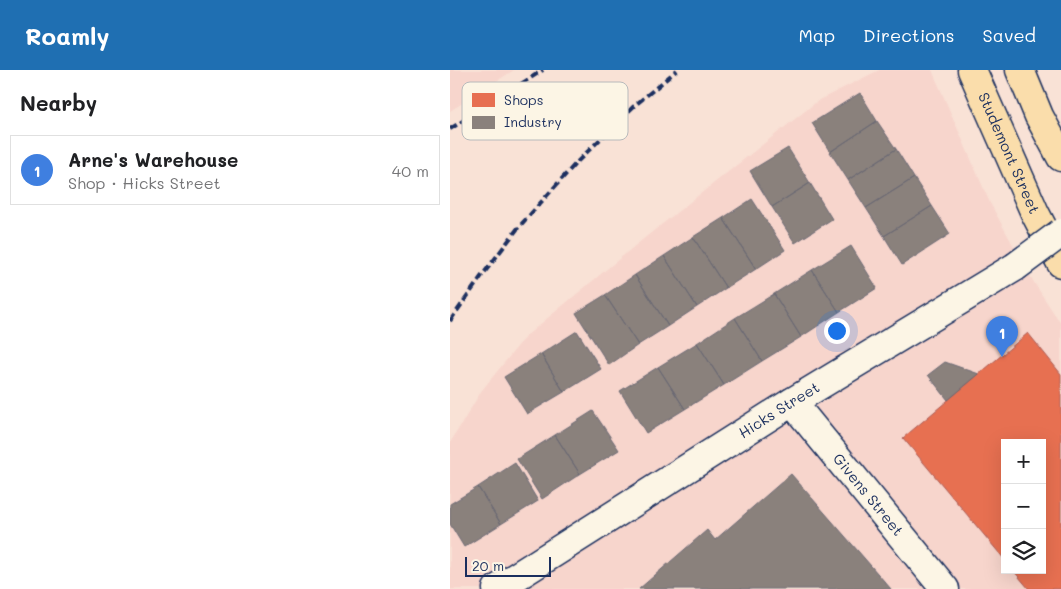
<!DOCTYPE html>
<html lang="en">
<head>
<meta charset="utf-8">
<style>
	body { margin:0; font-family:Mali,sans-serif; background:#f2f2f2; color:#202124 }
	.controls { position:absolute; right:15px; bottom:15px; display:grid; overflow:hidden; border-radius:0px; box-shadow:0 5px 20px #0002 }
	.controls button { width:45px; height:45px; display:grid; place-items:center; padding:0; border:0; border-bottom:1px solid #e0e0e0; background:#fff; color:#202124; font:25px sans-serif }
	.scale { position:absolute; left:15px; bottom:12px; width:86px; box-sizing:border-box; padding-left:5px; border:2px solid #1b2f5e; border-top:0; font-size:14px; line-height:18px; white-space:nowrap; color:#1b2f5e; -webkit-text-stroke:4px #fcf5e5; paint-order:stroke }
	.you { position:absolute; left:386px; top:260px; width:18px; height:18px; margin:-12px; border:4px solid #fff; border-radius:50%; background:#1a73e8; box-shadow:0 0 0 8px #1a73e833 }
	.badge { display:grid; place-items:center; width:32px; height:32px; border-radius:50%; background:#1f6fb2; color:#fff; font-size:16px; font-weight:700 }
	.pin { position:absolute; translate:-50% -41px; filter:drop-shadow(0 1px 2px #0008) }
	.pin::after { content:''; position:absolute; top:26px; width:18px; height:15px; background:inherit; clip-path:polygon(0 0,100% 0,50% 100%) }
	.list { margin:0; padding:0; list-style:none }
	h2 { display:flex; justify-content:space-between; align-items:center; height:65px; margin:0; padding:0 20px; font-size:21px }
	h2 small { font-size:16px; font-weight:400; color:#757577 }
	.list li { display:grid; grid-template-columns:32px 1fr auto; gap:15px; align-items:center; box-sizing:border-box; height:70px; margin:0 10px 10px; padding:0 10px; border:1px solid #e0e0e0; border-radius:0px }
	.list b { display:block; font-size:19px; white-space:nowrap }
	.list p { margin:0; font-size:16px; white-space:nowrap; color:#757577 }
	.list em { font-size:16px; font-style:normal; color:#757577 }
	.icon { flex:none; width:28px; height:28px; fill:none; stroke:currentColor; stroke-width:2; stroke-linecap:round; stroke-linejoin:round }
	.map { position:relative; flex:none; width:611px; height:519px; overflow:hidden }
	header { display:flex; align-items:center; gap:30px; box-sizing:border-box; height:70px; padding:0 25px; background:#1f6fb2; color:#fff }
	header strong { font-size:24px }
	nav { display:flex; gap:28px; margin-inline-start:auto; font-size:18px }
	main { display:flex }
	aside { flex:1; background:#fff }
	.map>svg:first-child { display:block }
</style>
</head>
<body>
<header>
<strong>Roamly</strong>
<nav><a>Map</a><a>Directions</a><a>Saved</a></nav>
</header>
<main>
<aside>
<h2>Nearby<small></small></h2>
<ul class="list">
<li><span class="badge" style="background:#3f7fe0">1</span><div><b>Arne's Warehouse</b><p>Shop · Hicks Street</p></div><em>40 m</em></li>
</ul>
</aside>
<div class="map">
<svg width="611" height="519" viewBox="0 0 611 519">
	<rect width="100%" height="100%" fill="#f9e2d6"/>
	<filter id="ink" filterUnits="userSpaceOnUse"><feTurbulence type="fractalNoise" baseFrequency=".02" numOctaves="2"/><feDisplacementMap in="SourceGraphic" scale="10" xChannelSelector="R" yChannelSelector="G"/><feConvolveMatrix kernelMatrix="1 2 1 2 8 2 1 2 1" color-interpolation-filters="sRGB"/></filter>
	<g filter="url(#ink)">
		<path fill="#f7d5cc" fill-rule="evenodd" d="M0 0H64L0 41Z
			M429 0H482L540 133 583 211 611 254V519H0V373L32 320 76 266 192 170 369 30ZM555 373H592V500H555Z"/>
		<path fill="#e76f51" stroke="#aa5c55" d="M578 263 611 304V519H579L563 500H592V373H555V490L453 368Z"/>
		<path fill="#8a817c" stroke="#696873" d="M410 23 427 51 380 82 362 53Z
			M427 51 446 79 398 110 380 82Z
			M338 78 360 113 322 137 300 101Z
			M446 79 464 108 416 138 398 110Z
			M464 108 482 136 434 166 416 138Z
			M360 113 382 149 345 173 322 137Z
			M302 129 335 180 306 199 273 148Z
			M482 136 500 164 452 195 434 166Z
			M273 148 306 199 276 218 243 167Z
			M243 167 276 218 247 237 214 186Z
			M401 176 427 218 389 242 362 200Z
			M214 186 247 237 218 256 185 205Z
			M362 200 389 242 351 267 324 224Z
			M185 205 218 256 188 275 155 225Z
			M324 224 351 267 312 291 285 248Z
			M155 225 188 275 159 295 126 243Z
			M285 248 312 291 274 315 247 273Z
			M127 261 151 299 114 322 91 284Z
			M247 273 274 315 235 339 208 297Z
			M91 284 114 322 77 344 54 307Z
			M495 292 529 304 498 330 478 305Z
			M208 297 235 339 196 363 170 321Z
			M143 341 169 380 130 404 105 365Z
			M105 365 130 404 92 429 67 389Z
			M65 393 88 431 51 454 28 417Z
			M341 404 441 519H189L257 460 265 470Z
			M28 417 51 454 14 477 0 454V434Z"/>
		<g fill="none" stroke-linecap="round" stroke-linejoin="round">
			<defs>
				<g id="minor">
					<path id="s1" d="M342 332 495 519"/>
					<path id="s2" d="M47 519 342 332 565 197"/>
				</g>
				<g id="major">
					<path id="s3" d="M522 0 585 143 611 193"/>
					<path d="M570 0 589 46 611 87"/>
				</g>
			</defs>
			<use href="#minor" stroke="#1b2f5e" stroke-width="31"/>
			<use href="#major" stroke="#1b2f5e" stroke-width="31"/>
			<use href="#minor" stroke="#fcf5e5" stroke-width="28"/>
			<use href="#major" stroke="#faddab" stroke-width="28"/>
			<path stroke="#1b2f5e" stroke-width="4" stroke-dasharray="8 4" stroke-linecap="butt" d="M0 59 93 0
				M0 251 31 207 68 158 126 93 183 37 227 0"/>
			<defs>
				<path id="minor-bridge" d="M565 197 611 163"/>
			</defs>
			<use href="#minor-bridge" stroke="#1b2f5e" stroke-width="31" stroke-linecap="butt"/>
			<use href="#minor-bridge" stroke="#fcf5e5" stroke-width="28"/>
		</g>
	</g>
	<g text-anchor="middle" stroke-width="5" stroke-linejoin="round" paint-order="stroke">
		<g font-size="15" fill="#1b2f5e" stroke="#fcf5e5">
			<text dy="5" stroke="none"><textPath href="#s3" startOffset="91">Studemont Street</textPath></text>
			<text dy="5" stroke="none"><textPath href="#s2" startOffset="334">Hicks Street</textPath></text>
			<text dy="5" stroke="none"><textPath href="#s1" startOffset="120">Givens Street</textPath></text>
		</g>
	</g>
	<rect x="12" y="12" width="166" height="58" rx="8" fill="#fcf5e5" stroke="#b8babc" stroke-width="1"/>
	<rect x="22" y="23" width="23" height="14" fill="#e76f51"/>
	<rect x="22" y="46" width="23" height="13" fill="#8a817c"/>
	<g font-size="14" fill="#1b2f5e">
		<text x="54" y="35">Shops</text>
		<text x="54" y="57">Industry</text>
	</g>
</svg>
<div class="controls">
<button>+</button>
<button>−</button>
<button><svg class="icon" aria-label="layers" viewBox="0 0 24 24"><path d="M12 4l9 5-9 5-9-5zM3 14l9 5 9-5"/></svg></button>
</div>
<div class="scale">20 m</div>
<div class="you"></div>
<div class="pin badge" style="left:552px;top:287px;background:#3f7fe0">1</div>
</div>
</main>
</body>
</html>
